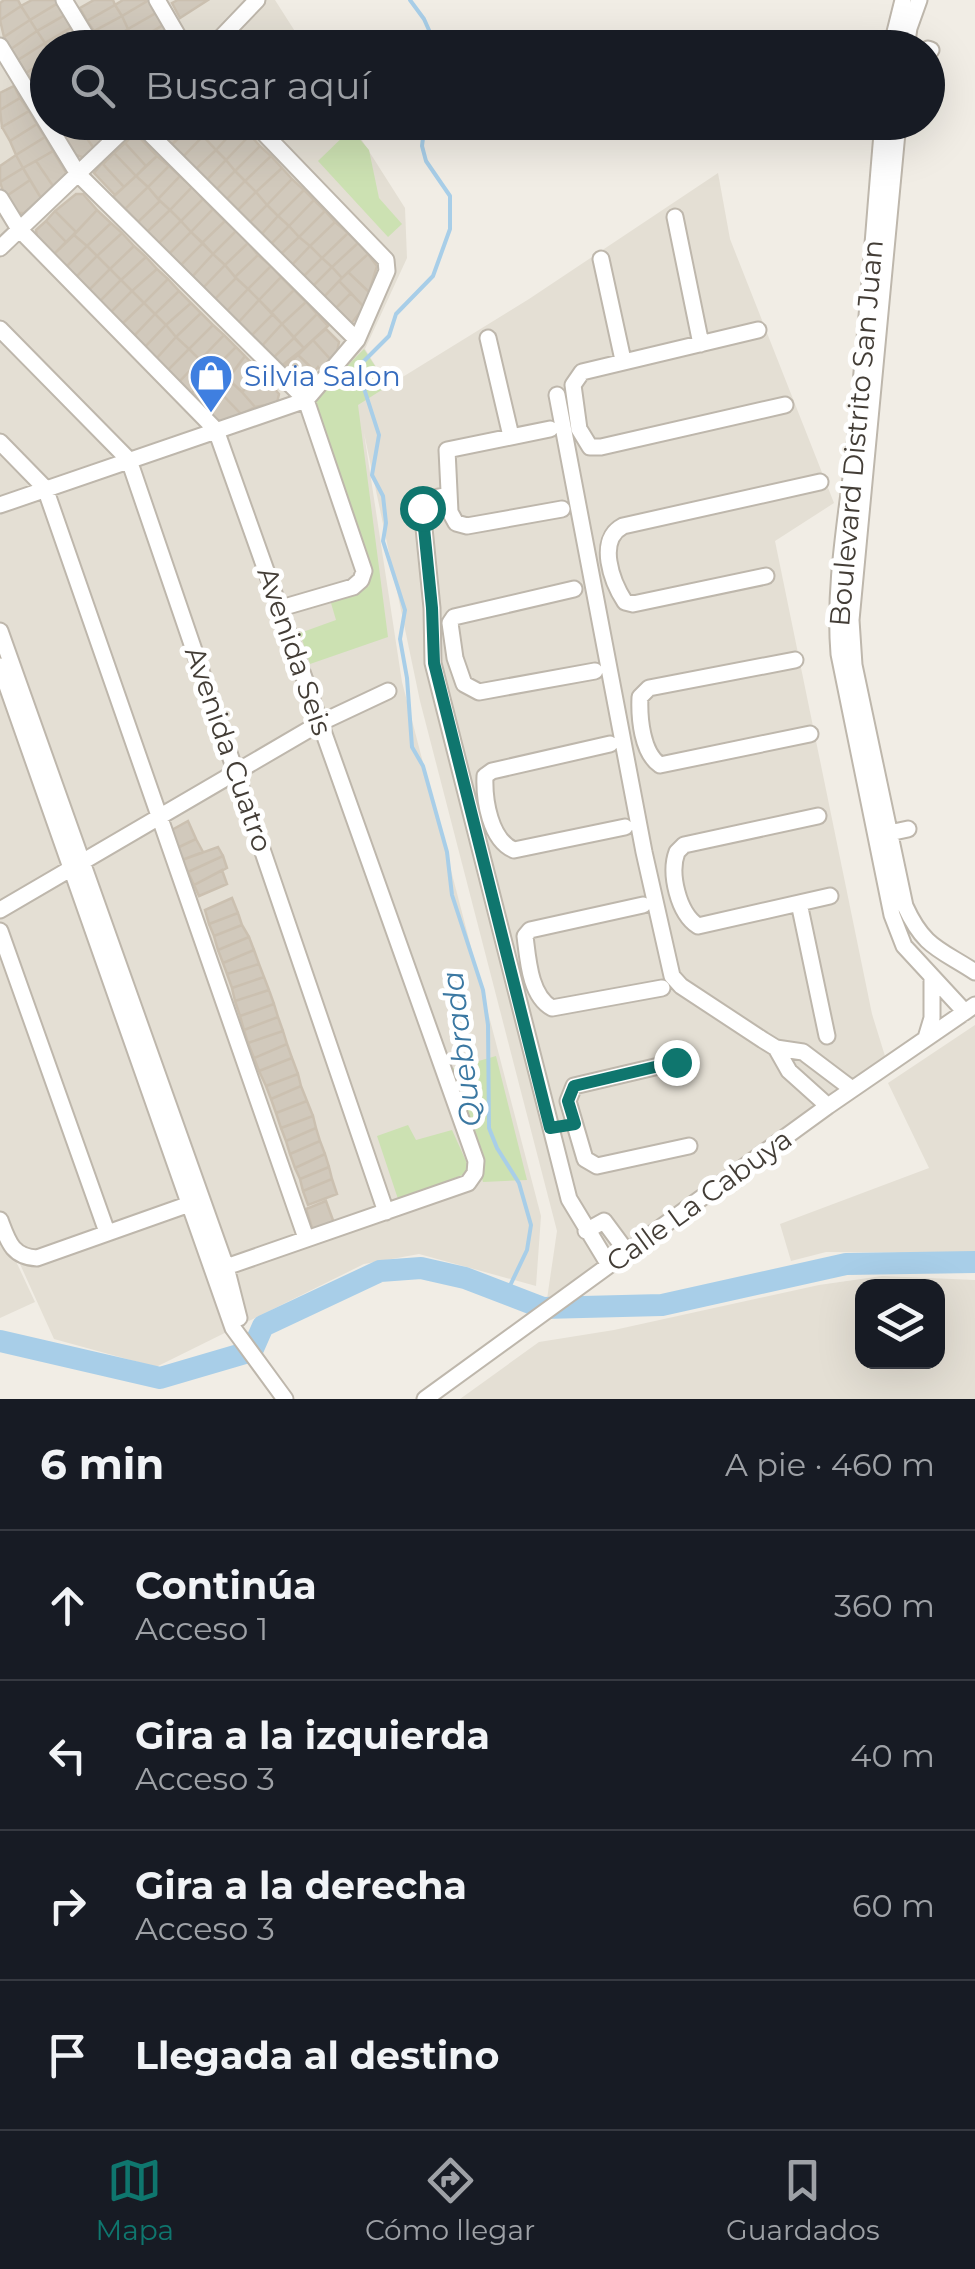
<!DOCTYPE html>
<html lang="es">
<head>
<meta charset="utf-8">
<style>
	body { margin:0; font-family:Montserrat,sans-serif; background:#242831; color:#f1f3f6 }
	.controls { position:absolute; right:30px; bottom:30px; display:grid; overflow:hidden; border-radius:20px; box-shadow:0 10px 40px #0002 }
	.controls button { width:90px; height:90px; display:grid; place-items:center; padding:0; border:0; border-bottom:2px solid #363941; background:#171b24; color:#f1f3f6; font:50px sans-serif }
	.stop { position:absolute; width:30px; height:30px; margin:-22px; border:8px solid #0f766e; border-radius:50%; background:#fff }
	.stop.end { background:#0f766e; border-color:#fff; box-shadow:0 2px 10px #0008 }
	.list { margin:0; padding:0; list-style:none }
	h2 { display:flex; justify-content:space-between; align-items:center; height:130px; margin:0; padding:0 40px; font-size:42px }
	h2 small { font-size:32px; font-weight:400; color:#9ea1a6 }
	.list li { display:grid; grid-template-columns:65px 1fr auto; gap:30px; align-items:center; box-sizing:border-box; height:150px; padding:0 40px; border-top:2px solid #363941 }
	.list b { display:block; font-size:38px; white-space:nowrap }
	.list p { margin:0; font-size:32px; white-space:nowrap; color:#9ea1a6 }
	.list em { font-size:32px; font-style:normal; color:#9ea1a6 }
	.icon { flex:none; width:55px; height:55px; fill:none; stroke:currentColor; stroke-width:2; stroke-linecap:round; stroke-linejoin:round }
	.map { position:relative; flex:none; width:975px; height:1399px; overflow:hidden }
	.search { position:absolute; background:#171b24; box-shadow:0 10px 40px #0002; left:30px; right:30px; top:30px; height:110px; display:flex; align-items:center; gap:25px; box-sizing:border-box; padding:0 35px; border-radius:55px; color:#9ea1a6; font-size:38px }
	.sheet { height:730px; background:#171b24 }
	nav { display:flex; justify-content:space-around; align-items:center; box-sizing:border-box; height:140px; border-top:2px solid #363941; background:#171b24; font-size:28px; color:#9ea1a6 }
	nav a { display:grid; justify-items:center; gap:5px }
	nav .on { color:#0f766e }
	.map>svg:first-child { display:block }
</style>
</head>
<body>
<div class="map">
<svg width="975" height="1399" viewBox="0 0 975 1399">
	<rect width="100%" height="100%" fill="#f1ede5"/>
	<path fill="#e4dfd4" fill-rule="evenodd" d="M0 0H275L305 47 48 48V122L351 123 405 208 407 258 365 349 388 386 529 299 718 173 730 239 834 503 775 541 872 1014 885 1056 547 1299 557 1231 420 701 364 433 402 682 541 1216 536 1286 419 1254 364 1264 156 1367 54 1339 0 1220Z
		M975 1025V1253L826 1252 791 1261 780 1224 929 1168 888 1083Z
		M0 1227 35 1302 0 1318Z
		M882 1276 975 1280V1399H460L539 1342 614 1330 819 1285ZM862 1286H938V1362H862Z"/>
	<path fill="#cce1b2" d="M351 129 369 150 379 198 402 224 388 237 318 161Z
		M364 349 388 386 358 405 388 637 310 664 300 633 336 620 331 603 369 586 312 401Z
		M496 1056 527 1180 483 1182 451 1069Z
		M408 1125 416 1140 452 1130 471 1172 398 1199 377 1136Z"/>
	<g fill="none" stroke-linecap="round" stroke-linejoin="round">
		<path stroke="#a8cee8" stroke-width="4" d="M410 0 424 19 437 48
			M425 122 422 146 426 161 450 196V229L433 276 396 314 389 336 362 363 360 376 379 435 372 475 383 496 386 523 383 541 405 610 400 639 407 678 412 747 423 766 447 852 452 895 483 990 488 1025 489 1128 497 1148 519 1183 531 1225 527 1250 506 1294"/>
		<path stroke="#a8cee8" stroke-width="22" d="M0 1341 160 1378 252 1351 263 1326 380 1271 421 1268 465 1278 543 1308 662 1305 846 1264 975 1262"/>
	</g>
	<path fill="#d1c9bc" stroke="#cbc0b0" stroke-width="2.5" d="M4 0H18L21 6 0 20V3Z
		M32 0H56L58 3 30 20 21 6Z
		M94 0H113L115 5 87 21 80 8Z
		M123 0H149L122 16 115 5Z
		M149 0 156 13 128 29 122 16Z
		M178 0H208L180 18 172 3Z
		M58 3 65 15 37 31 30 20Z
		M115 5 122 16 94 31 87 21Z
		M21 6 30 20 4 37 0 20Z
		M156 13 163 25 135 42 128 29Z
		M65 15 72 27 45 43 37 31Z
		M122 16 128 29 103 45 94 31Z
		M30 20 37 31 11 49 4 37Z
		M163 25 171 38 155 48H138L135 42Z
		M72 27 79 39 65 48H48L45 43Z
		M128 29 135 42 126 48H105L103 45Z
		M37 31 45 43 18 60 11 49Z
		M45 43 48 59 26 73 18 60Z
		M48 59V77L33 85 26 73Z
		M14 86 20 98 0 110V93Z
		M20 98 29 111 2 127 0 110Z
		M29 111 37 124 10 141 2 127Z
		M85 122H95L107 136 95 150 79 127Z
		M150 122H166L179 138 168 148 148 125Z
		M218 122 240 124 216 150 203 136Z
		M194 123 203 136 180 160 168 148Z
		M37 124 45 137 16 155 10 141Z
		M240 124 250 135 226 160 216 150Z
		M79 127 95 150 85 158 73 154 63 135Z
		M135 133 157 156 146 166 125 143Z
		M250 135 260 146 235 171 226 160Z
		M203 136 216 150 193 172 180 160Z
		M45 137 53 151 23 168 16 155Z
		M125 143 146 166 136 176 114 153Z
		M260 146 271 156 245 181 235 171Z
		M216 150 226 160 204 183 193 172Z
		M53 151 67 174 53 186 36 161Z
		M114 153 136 176 124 187 103 164Z
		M16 155 23 168 0 182V166Z
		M157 156 169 166 148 187 136 176Z
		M271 156 282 168 256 192 245 181Z
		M226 160 235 171 214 192 204 183Z
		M36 161 53 186 41 198 23 168Z
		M102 163 124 187 115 195 94 173Z
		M169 166 180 176 158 199 148 187Z
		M23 168 30 180 5 197 0 182Z
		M282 168 292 179 267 205 256 192Z
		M235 171 245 181 224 202 214 192Z
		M136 176 148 187 125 209 113 197Z
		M180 176 192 187 170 210 158 199Z
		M292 179 304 190 278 216 267 205Z
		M30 180 41 198 24 213H16L5 197Z
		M245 181 256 192 235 213 224 202Z
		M148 187 160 201 138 222 125 209Z
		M192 187 203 199 181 221 170 210Z
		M304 190 314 200 289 226 278 216Z
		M256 192 267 205 247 225 235 213Z
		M76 194H83L97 210 76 232 55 211Z
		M203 199 213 209 191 232 181 221Z
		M314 200 325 211 299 237 289 226Z
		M160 201 170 210 147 232 138 222Z
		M267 205 278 216 259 237 247 225Z
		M213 209 225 221 202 243 191 232Z
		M97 210 111 223 87 246 74 235Z
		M170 210 181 221 158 244 147 232Z
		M55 211 76 232 66 242 46 221Z
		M325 211 335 222 310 246 299 237Z
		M278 216 289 226 269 246 259 237Z
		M46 221 66 242 53 255 37 238 36 230Z
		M181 221 191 232 169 254 158 244Z
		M225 221 236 231 213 254 202 243Z
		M335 222 348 233 322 258 310 246Z
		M111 223 122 233 97 256 87 246Z
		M289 226 299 237 279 256 269 246Z
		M236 231 248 243 225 265 213 254Z
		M191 232 203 243 181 265 169 254Z
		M122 233 134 246 110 269 97 256Z
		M348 233 358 243 332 267 322 258Z
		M74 235 87 246 65 268 53 255Z
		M299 237 310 246 290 267 279 256Z
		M203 243 213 254 192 277 181 265Z
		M248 243 258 255 235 277 225 265Z
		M358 243 368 254 342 278 332 267Z
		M87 246 97 256 75 278 65 268Z
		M134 246 146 257 121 280 110 269Z
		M310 246 322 258 302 278 290 267Z
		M213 254 225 265 203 288 192 277Z
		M368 254 377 266 369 292 348 272Z
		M258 255 271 266 248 289 235 277Z
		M97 256 110 269 88 291 75 278Z
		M146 257 157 269 132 291 121 280Z
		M322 258 332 267 311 288 302 278Z
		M225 265 236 278 214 300 203 288Z
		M271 266 281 277 259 300 248 289Z
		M332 267 342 278 322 299 311 288Z
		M110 269 121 280 99 302 88 291Z
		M157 269 168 279 144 303 132 291Z
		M348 272 369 292 364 307 339 281Z
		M281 277 294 290 271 313 259 300Z
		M236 278 248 289 226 312 214 300Z
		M168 279 179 291 155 314 144 303Z
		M121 280 132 291 110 313 99 302Z
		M339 281 351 293 334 310 322 299Z
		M248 289 259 300 237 324 226 312Z
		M294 290 306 302 282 324 271 313Z
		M132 291 144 303 121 325 110 313Z
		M179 291 191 303 166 325 155 314Z
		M351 293 364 307 351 324 334 310Z
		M259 300 273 314 250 337 237 324Z
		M306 302 317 314 294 337 282 324Z
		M144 303 155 314 133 337 121 325Z
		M191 303 201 313 176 337 166 325Z
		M201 313 213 325 189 349 176 337Z
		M155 314 166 325 144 348 133 337Z
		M273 314 282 324 260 348 250 337Z
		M317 314 328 326 304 348 294 337Z
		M282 324 294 338 271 360 260 348Z
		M166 325 176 337 156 359 144 348Z
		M213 325 224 335 200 360 189 349Z
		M326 329 339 342 337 352 330 359 313 340Z
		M224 335 236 347 211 372 200 360Z
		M176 337 189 349 167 371 156 359Z
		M294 338 304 348 279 368 271 360Z
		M313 340 331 360 321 371 318 367 315 371 298 355Z
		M236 347 245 356 223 385 211 372Z
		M189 349 200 360 178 383 167 371Z
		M298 355 319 375 305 391 283 368Z
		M245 356 261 373 242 392 228 379Z
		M200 360 211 372 190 395 178 383Z
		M211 372 223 385 201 406 190 395Z
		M261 373 279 394 277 403 255 407 242 392Z
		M228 379 242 392 255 407 241 414 218 390Z
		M218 390 241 414 220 423 201 406Z
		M188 821 196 839 177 848 170 831Z
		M196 839 203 852 182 860 177 848Z
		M218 847 223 856 188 872 182 860Z
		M223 856 227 868 194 885 188 872Z
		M222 870 227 884 199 896 194 885Z
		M232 898 238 913 209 924 205 910Z
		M238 913 242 925 214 936 209 924Z
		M242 925 249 937 218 950 214 936Z
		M249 937 254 950 223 963 218 950Z
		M254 950 259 964 227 974 223 963Z
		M259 964 264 977 232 988 227 974Z
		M264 977 269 990 235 1001 232 988Z
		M269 990 274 1004 240 1016 235 1001Z
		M274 1004 278 1017 244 1030 240 1016Z
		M278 1017 283 1031 248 1043 244 1030Z
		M283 1031 287 1044 254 1058 248 1043Z
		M287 1044 292 1058 259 1071 254 1058Z
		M292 1058 298 1074 266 1086 259 1071Z
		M298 1074 301 1086 271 1099 266 1086Z
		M301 1086 307 1101 276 1113 271 1099Z
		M307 1101 313 1116 281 1128 276 1113Z
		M313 1116 316 1128 286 1141 281 1128Z
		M316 1128 320 1141 290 1154 286 1141Z
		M320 1141 325 1154 295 1168 290 1154Z
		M325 1154 329 1167 300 1179 295 1168Z
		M329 1167 332 1179 303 1191 300 1179Z
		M332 1179 337 1194 308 1205 303 1191Z
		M326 1201 334 1223 313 1231 306 1209Z"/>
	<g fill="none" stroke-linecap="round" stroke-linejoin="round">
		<defs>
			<path id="minor" d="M64 0 93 48
				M157 0 185 48
				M0 46 78 174 306 400 364 571 361 580 353 587 281 608
				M211 48 257 0
				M891 48 903 0
				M906 48 909 28 919 0
				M928 49 931 50
				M138 122 357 340
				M883 122C874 226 867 330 856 434 849 507 833 581 839 654L892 915 904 946 965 1012
				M898 122 851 620 854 665 905 906C924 948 940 949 975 972
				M0 198 19 229 216 430 476 1161 475 1173 468 1183 226 1267
				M675 217 701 344
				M0 248 132 122
				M601 259 623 360
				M0 329 129 460 386 1212
				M758 330 582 372 573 385 579 429 590 447H601L785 405
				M488 338 511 436
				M557 395 644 852 672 976 681 986 763 1040 776 1048 803 1052 852 1089
				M550 429 447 450 450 512 456 523 467 526 562 509
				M0 442 45 488 306 1238
				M449 495 428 499 422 508 432 608 433 663 569 1199 609 1265
				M0 505 306 400 357 340 387 271 386 260 253 122
				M766 576 633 604 625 602C612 582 596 540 623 526L820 482
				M574 589 454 617 450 623 455 658 464 684 479 692 595 671
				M0 631 226 1267 239 1318
				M795 660 649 688 640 697C639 718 642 753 660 765L810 734
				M0 666 233 1328 285 1399
				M610 744 492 771 485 776C484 800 490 840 514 850L625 827
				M818 816 684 845 677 852C669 873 678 913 698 926L830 896
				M880 835 908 829
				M799 903 827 1036
				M643 905 530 930 525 936C528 960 530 996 552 1008L662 988
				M0 910 320 723 388 691
				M0 931 107 1232
				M926 1038 932 1018V979
				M776 1048 789 1071 828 1106
				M676 1062 574 1086 568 1101 585 1159 597 1166 689 1146
				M0 1220C8 1241 12 1257 37 1258L198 1201
				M586 1231 604 1221 627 1252
				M425 1399 828 1106 975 1005"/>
		</defs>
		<use href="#minor" stroke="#beb7ac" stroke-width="19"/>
		<use href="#minor" stroke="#fff" stroke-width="15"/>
	</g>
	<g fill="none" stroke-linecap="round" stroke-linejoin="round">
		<path stroke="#0f766e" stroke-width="12" d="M422 508 432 608 434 663 550 1128 575 1124 568 1101 574 1086 676 1062"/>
	</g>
	<defs>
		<symbol id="shop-pin" viewBox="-11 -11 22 30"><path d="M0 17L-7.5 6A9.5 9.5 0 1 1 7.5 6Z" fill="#3f7fe0" stroke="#fff"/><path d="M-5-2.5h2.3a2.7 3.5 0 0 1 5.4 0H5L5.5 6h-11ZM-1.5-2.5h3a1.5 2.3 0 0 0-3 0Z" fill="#fff"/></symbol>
	</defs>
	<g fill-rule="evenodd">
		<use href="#shop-pin" x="186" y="351" width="50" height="68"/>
	</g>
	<g text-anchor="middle" stroke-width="10" stroke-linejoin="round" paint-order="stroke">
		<g font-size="28" fill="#366cbe" stroke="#fff" text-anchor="start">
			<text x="244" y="386">Silvia Salon</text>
		</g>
		<g font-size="28" fill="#433d36" stroke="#fff">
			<text transform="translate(856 433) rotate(-85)" y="10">Boulevard Distrito San Juan</text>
			<text transform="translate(295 651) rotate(71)" y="10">Avenida Seis</text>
			<text transform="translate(229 749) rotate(71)" y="10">Avenida Cuatro</text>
			<text transform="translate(699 1200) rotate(-36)" y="10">Calle La Cabuya</text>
		</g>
		<g font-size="30" font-style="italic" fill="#3b78a2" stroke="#fff">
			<text transform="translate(462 1049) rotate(-97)" y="10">Quebrada</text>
		</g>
	</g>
</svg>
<div class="controls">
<button><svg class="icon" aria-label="layers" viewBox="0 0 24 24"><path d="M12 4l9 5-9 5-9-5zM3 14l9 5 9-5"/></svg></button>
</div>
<div class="stop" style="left:422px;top:508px"></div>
<div class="stop end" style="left:676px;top:1062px"></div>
<div class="search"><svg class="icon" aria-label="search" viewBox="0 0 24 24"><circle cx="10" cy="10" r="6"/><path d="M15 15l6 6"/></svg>Buscar aquí</div>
</div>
<section class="sheet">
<h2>6 min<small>A pie · 460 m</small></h2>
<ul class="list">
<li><svg class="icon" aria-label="ahead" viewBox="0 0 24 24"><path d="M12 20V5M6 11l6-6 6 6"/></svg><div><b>Continúa</b><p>Acceso 1</p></div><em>360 m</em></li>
<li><svg class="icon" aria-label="left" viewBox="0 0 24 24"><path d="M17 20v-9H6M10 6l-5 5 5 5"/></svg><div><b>Gira a la izquierda</b><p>Acceso 3</p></div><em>40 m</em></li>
<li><svg class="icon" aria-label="right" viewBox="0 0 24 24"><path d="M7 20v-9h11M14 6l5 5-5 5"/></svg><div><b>Gira a la derecha</b><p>Acceso 3</p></div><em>60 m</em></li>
<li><svg class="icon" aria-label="arrive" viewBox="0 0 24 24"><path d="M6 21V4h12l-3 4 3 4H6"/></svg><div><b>Llegada al destino</b></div></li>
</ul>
</section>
<nav>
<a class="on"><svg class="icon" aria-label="map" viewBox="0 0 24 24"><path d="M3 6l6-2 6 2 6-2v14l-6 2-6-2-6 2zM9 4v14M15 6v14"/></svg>Mapa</a>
<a><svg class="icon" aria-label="directions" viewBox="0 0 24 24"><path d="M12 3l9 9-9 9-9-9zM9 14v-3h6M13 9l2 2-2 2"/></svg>Cómo llegar</a>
<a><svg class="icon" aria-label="saved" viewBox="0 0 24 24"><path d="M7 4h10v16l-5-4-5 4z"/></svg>Guardados</a>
</nav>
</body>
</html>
